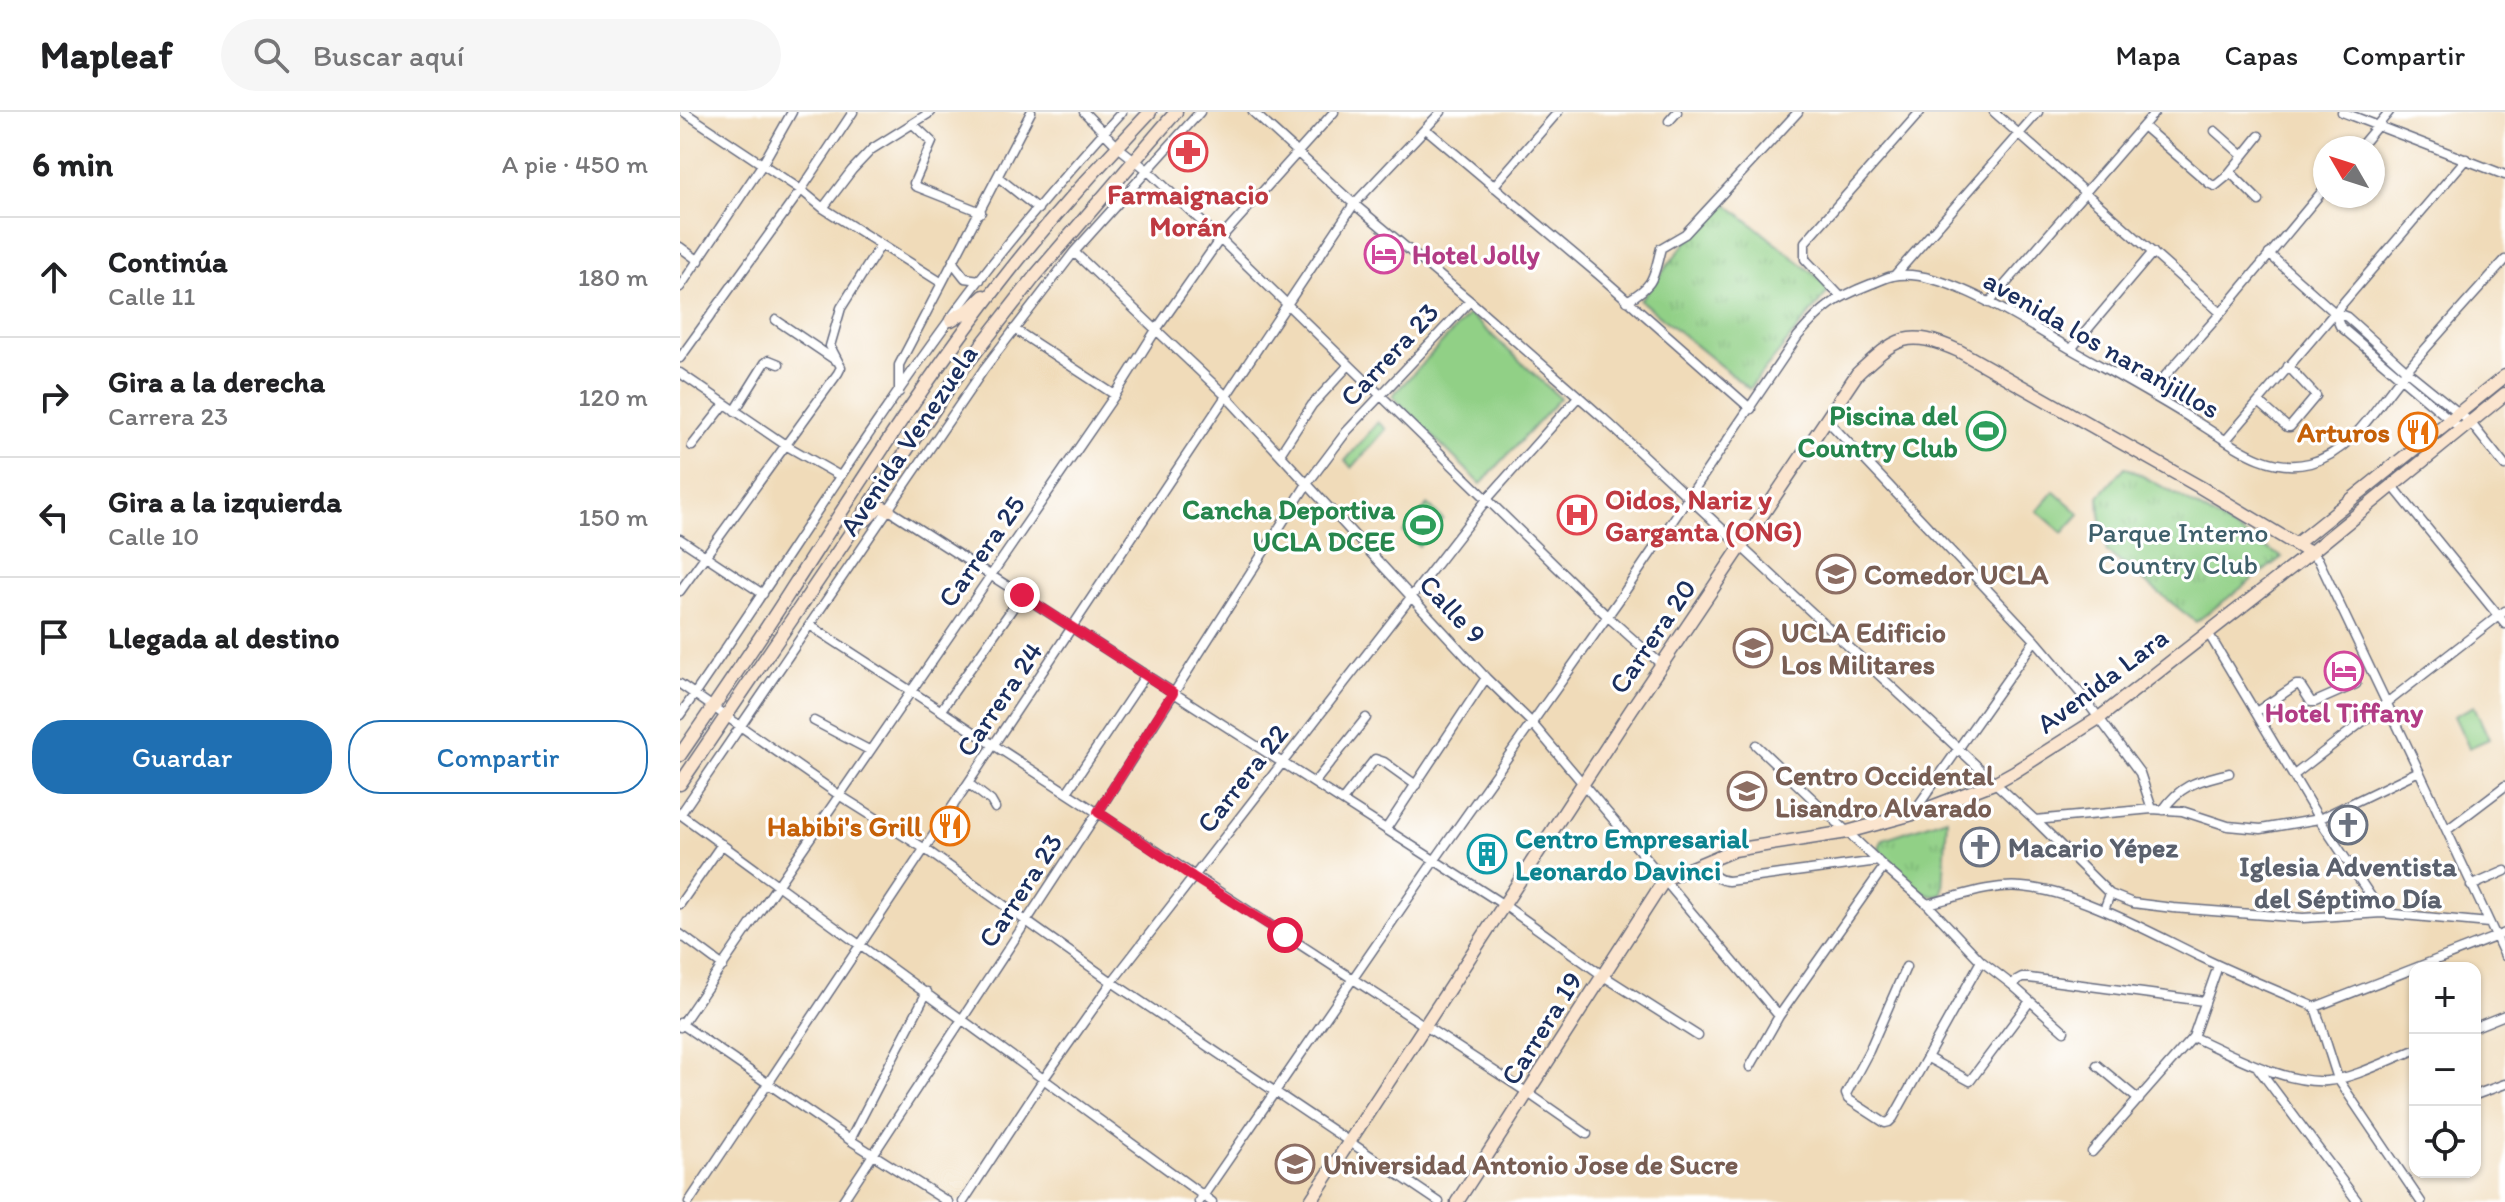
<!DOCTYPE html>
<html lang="es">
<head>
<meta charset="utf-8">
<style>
	body { margin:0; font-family:Itim,sans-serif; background:#f6f6f6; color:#202124 }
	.controls { position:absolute; right:24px; bottom:24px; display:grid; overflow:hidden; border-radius:16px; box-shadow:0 2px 6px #0004 }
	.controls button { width:72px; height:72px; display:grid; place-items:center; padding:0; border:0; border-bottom:2px solid #e0e0e0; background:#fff; color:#202124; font:40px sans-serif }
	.compass { position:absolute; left:1633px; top:24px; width:72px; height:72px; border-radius:50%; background:#fff; box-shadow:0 2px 6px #0004; rotate:309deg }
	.stop { position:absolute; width:24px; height:24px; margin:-18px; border:6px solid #e11d48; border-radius:50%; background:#fff }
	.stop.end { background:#e11d48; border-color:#fff; box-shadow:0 2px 8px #0008 }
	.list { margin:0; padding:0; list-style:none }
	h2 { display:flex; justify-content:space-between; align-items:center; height:104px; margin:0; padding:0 32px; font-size:34px }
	h2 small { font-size:26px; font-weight:400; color:#757577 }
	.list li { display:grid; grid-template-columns:52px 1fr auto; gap:24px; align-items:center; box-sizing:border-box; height:120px; padding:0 32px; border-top:2px solid #e0e0e0 }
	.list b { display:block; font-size:30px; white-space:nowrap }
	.list p { margin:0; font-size:26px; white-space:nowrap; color:#757577 }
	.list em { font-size:26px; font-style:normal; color:#757577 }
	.actions { display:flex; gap:16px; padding:24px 32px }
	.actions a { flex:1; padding:18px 0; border:2px solid #1f6fb2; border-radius:32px; text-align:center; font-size:28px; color:#1f6fb2 }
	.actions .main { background:#1f6fb2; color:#fff }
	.icon { flex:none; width:44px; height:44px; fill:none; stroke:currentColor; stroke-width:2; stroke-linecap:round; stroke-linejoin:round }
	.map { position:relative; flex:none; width:1825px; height:1090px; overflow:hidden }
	header { display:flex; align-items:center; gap:48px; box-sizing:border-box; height:112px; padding:0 40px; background:#fff; border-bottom:2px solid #e0e0e0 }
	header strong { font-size:38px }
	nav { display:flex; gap:44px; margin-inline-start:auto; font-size:28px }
	.search { width:560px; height:72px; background:#f6f6f6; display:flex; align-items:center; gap:20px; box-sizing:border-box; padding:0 28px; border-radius:44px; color:#757577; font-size:30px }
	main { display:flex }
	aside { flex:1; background:#fff }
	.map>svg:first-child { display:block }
</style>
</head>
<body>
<header>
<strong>Mapleaf</strong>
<div class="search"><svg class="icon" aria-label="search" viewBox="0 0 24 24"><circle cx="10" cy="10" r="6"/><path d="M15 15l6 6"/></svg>Buscar aquí</div>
<nav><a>Mapa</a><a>Capas</a><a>Compartir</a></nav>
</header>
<main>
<aside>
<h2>6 min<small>A pie · 450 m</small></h2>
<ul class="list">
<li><svg class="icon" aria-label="ahead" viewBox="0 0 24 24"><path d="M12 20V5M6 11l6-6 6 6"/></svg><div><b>Continúa</b><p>Calle 11</p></div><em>180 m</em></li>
<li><svg class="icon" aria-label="right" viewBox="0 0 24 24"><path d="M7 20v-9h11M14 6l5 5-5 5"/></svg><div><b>Gira a la derecha</b><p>Carrera 23</p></div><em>120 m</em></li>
<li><svg class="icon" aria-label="left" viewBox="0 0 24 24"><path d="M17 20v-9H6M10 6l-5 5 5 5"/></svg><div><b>Gira a la izquierda</b><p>Calle 10</p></div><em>150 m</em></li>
<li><svg class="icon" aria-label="arrive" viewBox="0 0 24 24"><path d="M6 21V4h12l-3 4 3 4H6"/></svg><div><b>Llegada al destino</b></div></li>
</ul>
<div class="actions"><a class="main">Guardar</a><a>Compartir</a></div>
</aside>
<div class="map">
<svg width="1825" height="1090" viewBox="0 0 1825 1090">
	<defs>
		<pattern id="park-tufts" width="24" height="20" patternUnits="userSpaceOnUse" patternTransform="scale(2)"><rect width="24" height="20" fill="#91d086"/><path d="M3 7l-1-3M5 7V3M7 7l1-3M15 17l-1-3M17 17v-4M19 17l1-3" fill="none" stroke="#7cb376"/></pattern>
	</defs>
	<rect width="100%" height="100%" fill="#fff"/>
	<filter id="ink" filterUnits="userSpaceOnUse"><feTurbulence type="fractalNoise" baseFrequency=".0125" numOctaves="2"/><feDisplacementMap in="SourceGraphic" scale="16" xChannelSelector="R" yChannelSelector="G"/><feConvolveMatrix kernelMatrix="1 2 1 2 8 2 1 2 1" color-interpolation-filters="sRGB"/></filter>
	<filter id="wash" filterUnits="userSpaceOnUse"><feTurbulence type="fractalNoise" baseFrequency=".006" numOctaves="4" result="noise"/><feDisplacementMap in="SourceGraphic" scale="32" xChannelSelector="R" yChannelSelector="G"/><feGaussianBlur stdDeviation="1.8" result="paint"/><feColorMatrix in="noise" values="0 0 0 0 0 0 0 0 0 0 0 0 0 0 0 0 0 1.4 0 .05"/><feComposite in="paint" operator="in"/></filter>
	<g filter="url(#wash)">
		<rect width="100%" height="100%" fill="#f0dbb9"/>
		<path fill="#91d086" stroke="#568072" stroke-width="2" d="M789 202 880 286 801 372 712 284Z
			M698 310 706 317 672 356 665 349Z
			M1374 379 1400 402 1383 421 1357 399Z
			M748 393 763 407 739 434 723 420Z
			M1794 594 1809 627 1789 636 1774 604Z"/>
		<path fill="url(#park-tufts)" stroke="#568072" stroke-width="2" d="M1041 87 1151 176 1069 277 960 188Z
			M1445 355C1500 382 1549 415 1602 445L1516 510 1427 440 1420 402 1419 384Z
			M1267 706 1263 778 1262 783C1256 784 1255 785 1249 783 1237 780 1202 747 1199 735L1203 727Z"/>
		<path fill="#4dabcc" stroke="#346d95" stroke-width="2" d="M1298 305 1323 323 1314 334 1289 316Z"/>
	</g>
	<g filter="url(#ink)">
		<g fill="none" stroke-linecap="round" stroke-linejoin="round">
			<defs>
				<path id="street" d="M4 0 121 78 143 96 262 171 351 0
					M404 0 438 35 466 57 540 127 927 504 982 553
					M573 0 674 92 790 189 923 306 1355 708 1472 697 1502 699 1548 714 1581 717 1639 707 1739 659 1825 844
					M1314 0 1541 201
					M1662 0 1825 63
					M989 9 997 0
					M234 13 252 30 234 71 235 74 301 100
					M1463 14 1530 72 1535 74 1546 65 1579 24
					M746 17 919 163 1071 297
					M1535 19 1563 44
					M1679 36 1709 0
					M1550 60 1579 89
					M318 65 358 97
					M813 75 878 0
					M143 96 172 58 192 37 251 0
					M0 135 19 149
					M394 140 546 284 806 566 851 610 1099 904
					M1589 142 1654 200 1667 205 1727 259 1790 310 1825 354
					M274 152 285 166 300 168
					M1215 163 1358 0
					M0 175 82 53 112 0
					M1160 184 1125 147V130L1240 0
					M947 189C976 172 973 165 981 136L1005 122 1118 0
					M1309 191 1475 0
					M1654 200 1660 214 1781 317
					M96 208 155 248
					M334 217 435 283
					M1391 237 1473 140
					M0 246 121 78 173 0
					M0 261 107 334 160 364
					M219 280V253L262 171
					M1470 281 1541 201 1645 76
					M1579 290 1607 315H1610L1636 284 1608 254
					M55 299 85 251 89 248 99 252
					M1146 307 1355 528 1401 582 1460 661 1472 697
					M1546 328 1786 47
					M12 334 45 292
					M600 342 632 293 669 253
					M1712 373 1825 512
					M209 398 824 793 922 863 1018 924
					M0 427 83 482
					M1630 441 1638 447 1739 659
					M0 479 158 261 161 255 150 234 161 196 200 134
					M131 514 848 981 907 1022
					M1527 519 1639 707 1702 801
					M0 572 159 683 245 737 432 870 759 1090
					M261 598 342 483
					M1576 600 1616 573H1620L1631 590H1635L1676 572
					M0 603C101 458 193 307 300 167 345 109 393 54 442 0
					M134 609 189 638
					M1076 633 1204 755 1247 792 1301 849 1331 872 1384 919
					M1614 663 1825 499
					M634 671 686 606
					M289 672 311 689 315 696
					M387 680 465 564
					M662 689 695 647 704 650 736 673
					M1483 698C1502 671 1519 669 1549 661
					M1233 701 1355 528
					M0 702 532 1090
					M0 703 304 257 394 140 520 0
					M1355 708 1430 782
					M706 717 806 566
					M1767 718 1825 674
					M1023 750C1031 760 1035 768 1048 769L1198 749
					M1791 774 1825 759
					M0 792 42 732
					M1247 792C1278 785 1309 772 1342 775 1398 779 1473 822 1523 846 1560 864 1598 879 1635 895L1658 967 1741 1090
					M1424 798 1430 782 1453 791 1493 796 1623 806 1702 801 1809 811
					M0 822 43 854
					M1226 855 1189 939 1166 982 1168 987 1205 1011 1209 1010 1213 1006 1301 849
					M1331 872 1342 866H1349L1524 889
					M1635 895 1825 821
					M0 911 170 1028 268 1090
					M0 915 435 283 476 218 540 127 654 0
					M1795 915 1825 903
					M1513 925C1551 942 1604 972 1647 969 1672 967 1711 947 1735 938
					M1248 946 1290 969 1350 889
					M1417 953 1459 988
					M1070 955 1099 904 1204 755
					M1578 956 1678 1090
					M1795 983 1825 972
					M170 1028 247 880
					M1412 1040 1513 925 1538 854
					M9 1090 674 92 761 0
					M162 1090 418 700 627 372 667 319 790 189
					M283 1090 363 968 432 870 808 386 898 285
					M519 1090 754 749 939 488 1118 224C1143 195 1155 186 1191 172 1198 170 1206 165 1213 164 1259 153 1349 213 1389 236 1431 260 1474 283 1515 309 1550 330 1586 362 1630 351 1672 340 1695 296 1721 265 1755 225 1790 187 1825 148"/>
				<path id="secondary" d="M271 208 290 197 304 184
					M187 407 199 394 209 398
					M1616 432 1825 264
					M0 643C37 589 74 536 109 481 184 365 257 248 344 141 384 92 427 46 470 0
					M0 672 275 267 356 163 496 0
					M630 1090 951 598 1177 262C1217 225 1227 216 1279 239L1520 375 1630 441
					M777 1090 985 767 1054 738 1167 720 1233 702 1314 671 1334 660 1419 606 1630 441 1825 282"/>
			</defs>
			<use href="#street" stroke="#666b7e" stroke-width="11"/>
			<use href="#secondary" stroke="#666b7e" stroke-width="15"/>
			<use href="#street" stroke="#fff" stroke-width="8"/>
			<use href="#secondary" stroke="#fbe5cf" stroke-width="12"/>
		</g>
	</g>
	<g fill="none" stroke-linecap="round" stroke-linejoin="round" filter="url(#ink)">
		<path stroke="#e11d48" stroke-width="10" d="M342 483 493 581 418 700 513 765 605 823"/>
	</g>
	<defs>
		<symbol id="pharmacy-ring" viewBox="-11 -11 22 22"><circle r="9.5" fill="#fff" stroke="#e0444e" stroke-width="1.5"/><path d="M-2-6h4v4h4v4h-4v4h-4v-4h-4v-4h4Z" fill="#e0444e"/></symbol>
		<symbol id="hotel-ring" viewBox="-11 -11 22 22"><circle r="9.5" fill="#fff" stroke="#d1479c" stroke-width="1.5"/><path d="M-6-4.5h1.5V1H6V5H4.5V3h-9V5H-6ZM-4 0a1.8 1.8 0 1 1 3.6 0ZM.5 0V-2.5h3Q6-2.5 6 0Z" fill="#d1479c"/></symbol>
		<symbol id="stadium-ring" viewBox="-11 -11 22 22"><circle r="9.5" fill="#fff" stroke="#2e9e5b" stroke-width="1.5"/><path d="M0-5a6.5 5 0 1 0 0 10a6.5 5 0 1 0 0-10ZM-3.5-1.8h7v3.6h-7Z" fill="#2e9e5b"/></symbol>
		<symbol id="restaurant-ring" viewBox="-11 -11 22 22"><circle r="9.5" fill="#fff" stroke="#e8710a" stroke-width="1.5"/><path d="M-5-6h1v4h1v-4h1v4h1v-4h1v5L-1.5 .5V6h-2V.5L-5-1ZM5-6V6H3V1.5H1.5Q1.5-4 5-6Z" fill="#e8710a"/></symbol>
		<symbol id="hospital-ring" viewBox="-11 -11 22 22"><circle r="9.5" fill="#fff" stroke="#e0444e" stroke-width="1.5"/><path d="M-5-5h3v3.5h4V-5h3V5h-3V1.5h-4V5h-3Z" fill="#e0444e"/></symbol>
		<symbol id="university-ring" viewBox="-11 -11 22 22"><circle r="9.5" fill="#fff" stroke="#8d6e63" stroke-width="1.5"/><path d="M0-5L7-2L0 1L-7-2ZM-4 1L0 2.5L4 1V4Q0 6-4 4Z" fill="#8d6e63"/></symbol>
		<symbol id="church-ring" viewBox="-11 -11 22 22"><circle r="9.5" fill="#fff" stroke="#6b7280" stroke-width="1.5"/><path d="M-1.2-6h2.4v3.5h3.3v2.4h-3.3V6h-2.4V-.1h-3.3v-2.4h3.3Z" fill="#6b7280"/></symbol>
		<symbol id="building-ring" viewBox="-11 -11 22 22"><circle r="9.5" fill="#fff" stroke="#0f9aa8" stroke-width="1.5"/><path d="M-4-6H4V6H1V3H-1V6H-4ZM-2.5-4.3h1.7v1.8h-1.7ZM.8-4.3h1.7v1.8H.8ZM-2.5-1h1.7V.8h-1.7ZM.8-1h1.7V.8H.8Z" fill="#0f9aa8"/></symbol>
	</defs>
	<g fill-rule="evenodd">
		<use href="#pharmacy-ring" x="486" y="18" width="44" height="44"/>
		<use href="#hotel-ring" x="682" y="120" width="44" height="44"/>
		<use href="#stadium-ring" x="1284" y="297" width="44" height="44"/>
		<use href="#restaurant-ring" x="1716" y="298" width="44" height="44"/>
		<use href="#hospital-ring" x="875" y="381" width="44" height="44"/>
		<use href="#stadium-ring" x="721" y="391" width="44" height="44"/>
		<use href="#university-ring" x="1134" y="440" width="44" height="44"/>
		<use href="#university-ring" x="1051" y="514" width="44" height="44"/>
		<use href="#hotel-ring" x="1642" y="537" width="44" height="44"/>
		<use href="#university-ring" x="1045" y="657" width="44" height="44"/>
		<use href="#church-ring" x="1646" y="691" width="44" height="44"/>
		<use href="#restaurant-ring" x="248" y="692" width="44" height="44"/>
		<use href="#church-ring" x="1278" y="713" width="44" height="44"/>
		<use href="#building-ring" x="785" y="720" width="44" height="44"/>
		<use href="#university-ring" x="593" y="1030" width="44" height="44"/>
	</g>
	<g text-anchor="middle" stroke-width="6" stroke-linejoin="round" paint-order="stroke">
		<g font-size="28" font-weight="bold" fill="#be3a42" stroke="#fff">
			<text x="508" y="92">Farmaignacio<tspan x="508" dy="32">Morán</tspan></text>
			<text x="925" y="397" text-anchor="start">Oidos, Nariz y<tspan x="925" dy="32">Garganta (ONG)</tspan></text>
		</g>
		<g font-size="28" font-weight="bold" fill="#b23c85" stroke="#fff" text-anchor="start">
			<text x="732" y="152">Hotel Jolly</text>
			<text x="1664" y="610" text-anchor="middle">Hotel Tiffany</text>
		</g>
		<g font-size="28" fill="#1b2f5e" stroke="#fff">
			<text transform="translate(1422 232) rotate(30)" y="10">avenida los naranjillos</text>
			<text transform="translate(709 242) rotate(-47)" y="10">Carrera 23</text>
			<text transform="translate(228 328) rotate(-56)" y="10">Avenida Venezuela</text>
			<text transform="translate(301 439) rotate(-55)" y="10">Carrera 25</text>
			<text transform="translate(773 497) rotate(47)" y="10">Calle 9</text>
			<text transform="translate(972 524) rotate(-56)" y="10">Carrera 20</text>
			<text transform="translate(1422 568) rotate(-37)" y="10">Avenida Lara</text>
			<text transform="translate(319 587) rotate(-56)" y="10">Carrera 24</text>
			<text transform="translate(562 666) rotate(-52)" y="10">Carrera 22</text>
			<text transform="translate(340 778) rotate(-57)" y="10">Carrera 23</text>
			<text transform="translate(861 916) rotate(-58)" y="10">Carrera 19</text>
		</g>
		<g font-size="28" font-weight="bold" fill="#27864d" stroke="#fff" text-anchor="end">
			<text x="1278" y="313">Piscina del<tspan x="1278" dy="32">Country Club</tspan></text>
			<text x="715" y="407">Cancha Deportiva<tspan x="715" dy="32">UCLA DCEE</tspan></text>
		</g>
		<g font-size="28" font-weight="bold" fill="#c56008" stroke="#fff" text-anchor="end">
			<text x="1710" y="330">Arturos</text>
			<text x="242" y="724">Habibi's Grill</text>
		</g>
		<g font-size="28" fill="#3e5f6a" stroke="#fff">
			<text x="1498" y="430">Parque Interno<tspan x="1498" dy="32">Country Club</tspan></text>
		</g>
		<g font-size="28" font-weight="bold" fill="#785e54" stroke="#fff" text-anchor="start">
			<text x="1184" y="472">Comedor UCLA</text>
			<text x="1101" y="530">UCLA Edificio<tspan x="1101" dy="32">Los Militares</tspan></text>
			<text x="1095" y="673">Centro Occidental<tspan x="1095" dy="32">Lisandro Alvarado</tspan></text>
			<text x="643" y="1062">Universidad Antonio Jose de Sucre</text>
		</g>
		<g font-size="28" font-weight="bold" fill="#0d838f" stroke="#fff" text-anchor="start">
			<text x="835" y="736">Centro Empresarial<tspan x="835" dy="32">Leonardo Davinci</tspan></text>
		</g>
		<g font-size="28" font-weight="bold" fill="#5b616d" stroke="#fff" text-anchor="start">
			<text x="1328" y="745">Macario Yépez</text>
			<text x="1668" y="764" text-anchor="middle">Iglesia Adventista<tspan x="1668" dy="32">del Séptimo Día</tspan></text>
		</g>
	</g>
</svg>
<div class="controls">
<button>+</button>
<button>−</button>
<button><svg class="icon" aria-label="locate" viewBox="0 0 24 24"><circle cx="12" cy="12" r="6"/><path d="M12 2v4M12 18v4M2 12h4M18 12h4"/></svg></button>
</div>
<svg class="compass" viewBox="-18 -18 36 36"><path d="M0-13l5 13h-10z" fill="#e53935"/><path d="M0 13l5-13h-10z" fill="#757577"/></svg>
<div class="stop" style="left:605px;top:823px"></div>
<div class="stop end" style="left:342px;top:483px"></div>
</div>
</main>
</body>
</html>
